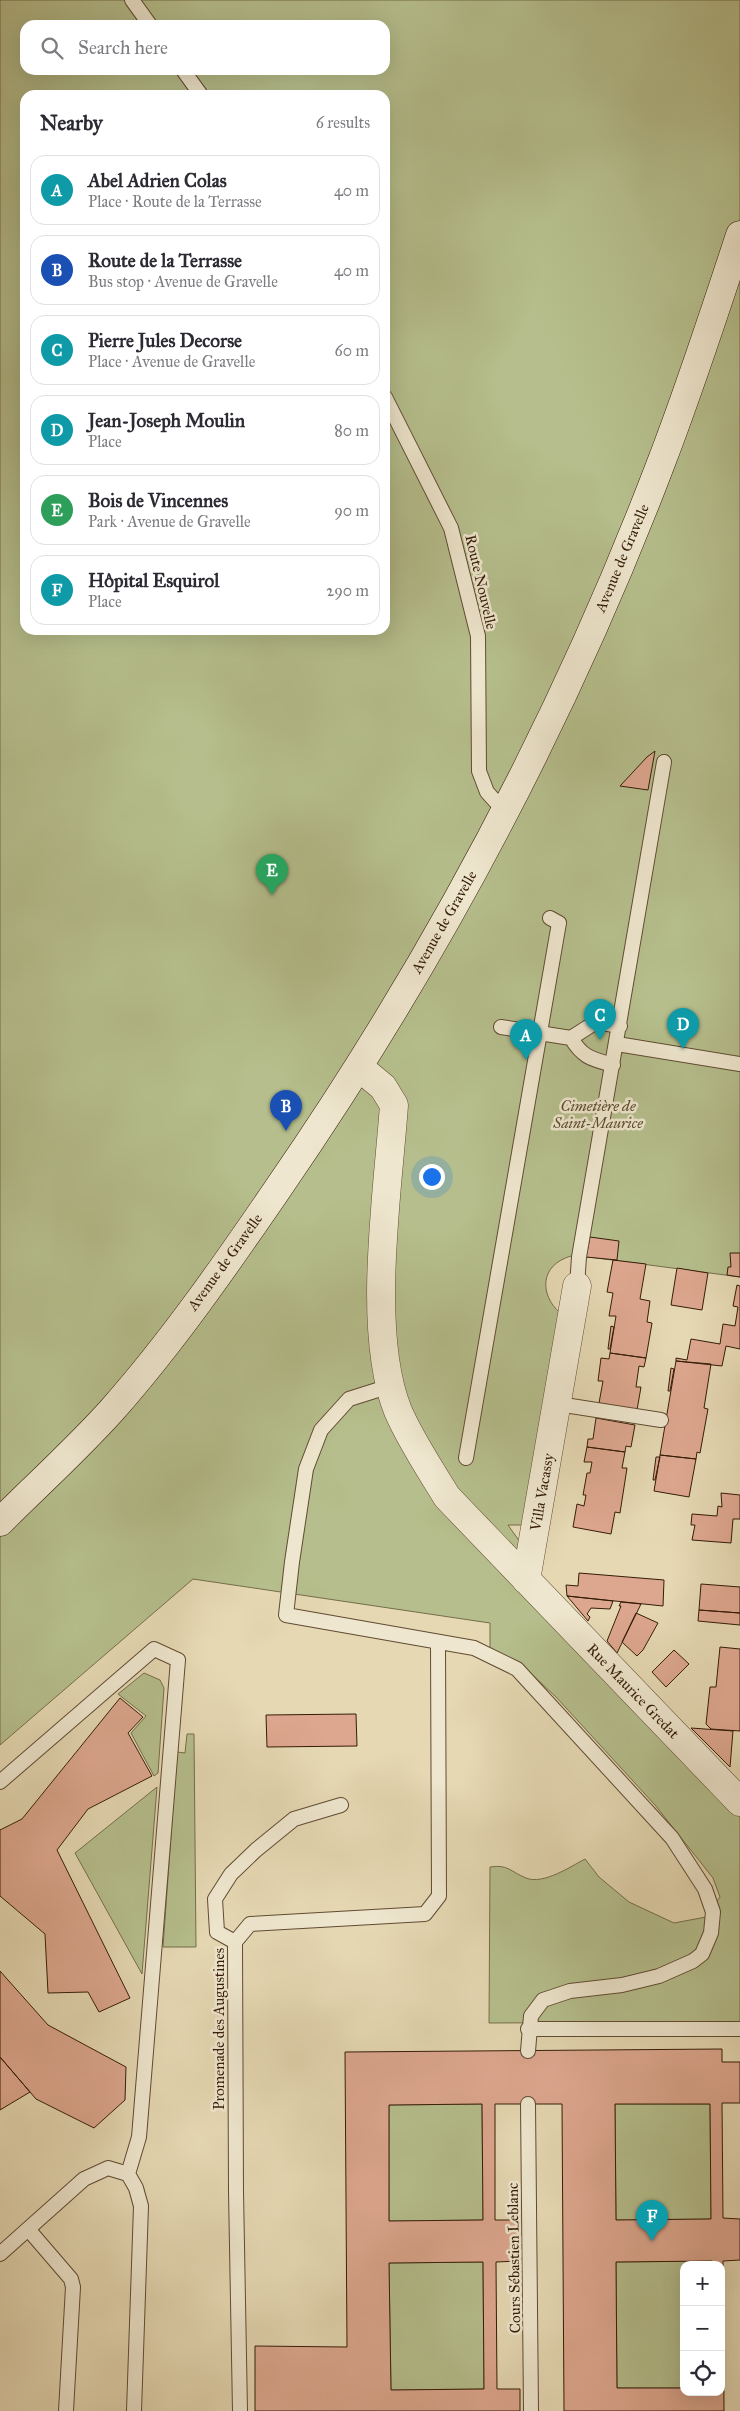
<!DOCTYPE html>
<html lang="en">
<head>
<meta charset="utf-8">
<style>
	body { margin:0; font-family:"IM FELL Great Primer",serif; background:#f2f2f3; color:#2b2b33 }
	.controls { position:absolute; right:15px; bottom:15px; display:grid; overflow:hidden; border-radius:10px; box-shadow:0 5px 20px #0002 }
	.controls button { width:45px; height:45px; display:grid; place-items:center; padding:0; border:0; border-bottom:1px solid #e1e1e2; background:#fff; color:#2b2b33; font:25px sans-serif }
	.you { position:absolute; left:431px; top:1176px; width:18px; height:18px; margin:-12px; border:4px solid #fff; border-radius:50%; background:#1a73e8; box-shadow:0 0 0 8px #1a73e833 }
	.badge { display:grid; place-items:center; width:32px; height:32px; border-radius:50%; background:#0f766e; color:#fff; font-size:16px; font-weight:700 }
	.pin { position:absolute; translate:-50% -41px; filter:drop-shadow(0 1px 2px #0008) }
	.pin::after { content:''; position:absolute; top:26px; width:18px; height:15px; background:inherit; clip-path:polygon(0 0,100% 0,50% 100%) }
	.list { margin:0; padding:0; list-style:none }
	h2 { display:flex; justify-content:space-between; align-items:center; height:65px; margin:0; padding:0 20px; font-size:21px }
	h2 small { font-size:16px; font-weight:400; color:#7c7c81 }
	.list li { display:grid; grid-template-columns:32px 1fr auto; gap:15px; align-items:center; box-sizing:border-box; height:70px; margin:0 10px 10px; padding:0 10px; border:1px solid #e1e1e2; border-radius:15px }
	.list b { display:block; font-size:19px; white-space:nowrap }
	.list p { margin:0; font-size:16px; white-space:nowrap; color:#7c7c81 }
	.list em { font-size:16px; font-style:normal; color:#7c7c81 }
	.icon { flex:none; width:28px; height:28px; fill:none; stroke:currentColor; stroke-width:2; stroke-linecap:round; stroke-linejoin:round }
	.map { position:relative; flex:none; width:740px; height:2411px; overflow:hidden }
	.search { position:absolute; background:#fff; box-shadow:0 5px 20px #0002; left:20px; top:20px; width:370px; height:55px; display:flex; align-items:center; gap:12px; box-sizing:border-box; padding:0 18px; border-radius:15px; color:#7c7c81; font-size:19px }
	.panel { position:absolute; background:#fff; box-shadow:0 5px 20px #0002; left:20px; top:90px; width:370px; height:545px; border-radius:15px }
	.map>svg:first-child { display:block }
</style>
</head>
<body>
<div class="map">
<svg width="740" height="2411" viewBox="0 0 740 2411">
	<rect width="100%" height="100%" fill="#e5d8b3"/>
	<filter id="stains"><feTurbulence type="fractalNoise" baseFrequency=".004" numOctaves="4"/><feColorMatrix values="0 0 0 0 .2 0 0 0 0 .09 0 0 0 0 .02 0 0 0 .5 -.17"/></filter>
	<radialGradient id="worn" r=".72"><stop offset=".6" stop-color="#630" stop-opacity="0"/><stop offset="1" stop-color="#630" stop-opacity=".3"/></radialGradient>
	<path fill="#b5be8c" stroke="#756d4a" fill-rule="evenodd" d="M0 0H740V1277L589 1257C584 1258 576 1255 571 1256 540 1265 539 1294 560 1313L522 1525H508L520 1542 516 1569 740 1802V2022L489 2023 490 1867C508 1864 511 1872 526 1878 543 1885 570 1867 585 1859L599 1877 629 1902 674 1923 706 1917 720 1897 713 1878 655 1805 556 1697 524 1667 490 1650V1623L193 1579 0 1745ZM25 25H385V70H25ZM25 95H385V630H25Z
		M144 1673 160 1680 164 1688 158 1773 154 1776 131 1733 146 1716 118 1694Z
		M187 1734H194L196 1947H163L177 1752 185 1753Z
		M157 1787 142 1974 75 1853Z
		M482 2104 483 2220 389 2221V2105Z
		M615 2104H710L711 2219 616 2220Z
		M712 2261V2265H684V2388H617L616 2262Z
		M483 2262 484 2389 391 2390 389 2263Z"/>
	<path fill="#dda78f" stroke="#351c07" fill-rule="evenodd" d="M655 751 648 790 620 786 647 757Z
		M590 1237 619 1241 617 1260 586 1257Z
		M730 1253H740V1277L727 1275 728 1267H731Z
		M613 1260 646 1264 640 1299 650 1301 647 1322 652 1323 646 1358 610 1353 616 1316H609L613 1293 607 1292Z
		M677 1268 708 1273 702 1310 671 1305Z
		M737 1285 740 1286V1349L726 1346 722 1366 676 1361V1358L687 1360 691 1339 720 1344 723 1324 735 1326 738 1307 733 1306Z
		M611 1326 614 1327 610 1349H608Z
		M610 1353 646 1358 644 1367 639 1366 636 1387H641L637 1410 599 1403 603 1381H598L601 1358 609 1359Z
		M676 1361 711 1364 704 1408 708 1409 700 1453 697 1452 696 1459 660 1455Z
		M671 1368 674 1369 670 1391H668Z
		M596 1418 635 1425 631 1447 626 1446 625 1452 587 1447 588 1439H593Z
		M587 1447 625 1452 622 1468H627L620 1513 615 1512 611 1534 573 1527 577 1504 584 1506 586 1495H583L587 1473H590L592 1462H584Z
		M660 1455 696 1459 689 1497 654 1491Z
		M656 1457H660L655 1480H653Z
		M721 1493 740 1495V1519H733L731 1543 692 1540 695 1525H691L692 1514 717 1516 718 1506 722 1507Z
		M579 1573 664 1580 663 1606 567 1596 566 1585 578 1586Z
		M701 1584 740 1587V1613L699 1610Z
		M567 1596 613 1601 610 1609 591 1608 587 1614 590 1617 588 1621Z
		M621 1602 641 1604 617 1653 607 1641 621 1606H619Z
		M699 1610 740 1613V1625L698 1621Z
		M636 1613 658 1623 643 1650 637 1656 622 1642Z
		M720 1647 740 1649V1731L711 1729 706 1724 710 1687H716Z
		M674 1650 689 1664 666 1687 652 1672Z
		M120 1698 143 1717 128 1733 152 1776 88 1809 57 1850 130 1998 99 2012 88 1992 48 1993 45 1934 0 1896V1830L22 1819Z
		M356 1714 357 1746 267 1747 266 1715Z
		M691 1728 733 1731 730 1767Z
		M0 1971 48 2025 126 2067 125 2100 94 2128 36 2099 0 2057Z
		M722 2049V2062H740V2103H722L723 2218 740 2219V2260L723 2261 724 2411H564L562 2104H495V2220H519L518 2261 496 2262 497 2389H520V2411H255V2346L347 2347 345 2052ZM482 2104 483 2220 389 2221V2105ZM615 2104H710L711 2219 616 2220ZM712 2261V2265H721V2392H684V2388H617L616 2262ZM483 2262 484 2389 391 2390 389 2263Z
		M0 2057 30 2092 0 2110Z"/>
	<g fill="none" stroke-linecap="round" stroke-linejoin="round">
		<defs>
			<path id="lane" d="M132 0 150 25
				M183 70 201 95
				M385 397 451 528 478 636 479 771 487 792 505 812
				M501 1027 571 1038C583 1058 592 1059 613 1065
				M571 1038 596 1022 620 1026
				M617 1044 740 1064
				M577 1286 579 1257 664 762
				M390 1386 349 1399 321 1430 306 1469 292 1562 286 1615 474 1648 517 1669 672 1838 705 1889 713 1912 711 1933 702 1954 693 1961 659 1976 622 1985 570 1991 543 2000 531 2016 528 2051
				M558 1404 661 1420
				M466 1458 559 923 550 918
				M0 1782 154 1649 178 1660 139 2137 128 2174
				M235 1942 217 1932 215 1899 231 1874 256 1850 294 1819 341 1805
				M528 2029H740
				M528 2104 531 2411
				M28 2229 71 2279 73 2287 66 2411
				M0 2254 84 2179 108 2168 128 2174 136 2188 141 2206 134 2411
				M240 2411 236 2191 235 1942 250 1924 425 1914 439 1896 438 1643"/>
			<path id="street" d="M360 1068 383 1087 394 1105C388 1190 366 1332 398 1411 411 1441 430 1469 447 1497L740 1802
				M526 1580 577 1286"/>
			<path id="secondary" d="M0 1522C37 1485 77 1449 112 1410 173 1341 227 1263 279 1187 434 962 564 718 661 463 690 388 715 311 740 235"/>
		</defs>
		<use href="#lane" stroke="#614b32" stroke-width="16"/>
		<use href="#street" stroke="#614b32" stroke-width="29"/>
		<use href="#secondary" stroke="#351c07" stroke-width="29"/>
		<use href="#lane" stroke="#eee6ce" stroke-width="14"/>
		<use href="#street" stroke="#eee6ce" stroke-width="28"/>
		<use href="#secondary" stroke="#eee6ce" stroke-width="28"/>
	</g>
	<g text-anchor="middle" stroke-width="5" stroke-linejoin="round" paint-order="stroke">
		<g font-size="15" fill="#351c07" stroke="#eee6ce">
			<text transform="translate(622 558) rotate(-67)" y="5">Avenue de Gravelle</text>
			<text transform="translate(481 582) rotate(77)" y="5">Route Nouvelle</text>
			<text transform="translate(444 922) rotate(-60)" y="5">Avenue de Gravelle</text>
			<text transform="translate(225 1262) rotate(-54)" y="5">Avenue de Gravelle</text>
			<text transform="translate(542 1492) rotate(-80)" y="5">Villa Vacassy</text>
			<text transform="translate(633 1691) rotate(46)" y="5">Rue Maurice Gredat</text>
			<text transform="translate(219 2029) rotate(-90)" y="5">Promenade des Augustines</text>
			<text transform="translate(514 2258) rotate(-91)" y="5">Cours Sébastien Leblanc</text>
		</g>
		<g font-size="15" font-style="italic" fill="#5b4d2f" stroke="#eee6ce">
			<text x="598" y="1111">Cimetière de<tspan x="598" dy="17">Saint-Maurice</tspan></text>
		</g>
	</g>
	<rect width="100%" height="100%" filter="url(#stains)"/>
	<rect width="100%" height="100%" fill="url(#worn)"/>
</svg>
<div class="controls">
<button>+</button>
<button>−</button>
<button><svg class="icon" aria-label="locate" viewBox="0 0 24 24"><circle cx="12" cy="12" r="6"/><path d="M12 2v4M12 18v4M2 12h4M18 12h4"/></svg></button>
</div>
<div class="you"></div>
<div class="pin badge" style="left:526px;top:1060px;background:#0f9aa8">A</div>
<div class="pin badge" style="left:286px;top:1131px;background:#1a4fb4">B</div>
<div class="pin badge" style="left:600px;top:1040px;background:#0f9aa8">C</div>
<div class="pin badge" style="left:683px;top:1049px;background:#0f9aa8">D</div>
<div class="pin badge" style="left:272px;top:895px;background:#2e9e5b">E</div>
<div class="pin badge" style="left:652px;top:2241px;background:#0f9aa8">F</div>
<div class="search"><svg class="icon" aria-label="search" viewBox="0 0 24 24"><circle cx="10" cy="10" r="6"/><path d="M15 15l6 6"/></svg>Search here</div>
<section class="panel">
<h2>Nearby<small>6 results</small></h2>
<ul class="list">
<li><span class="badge" style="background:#0f9aa8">A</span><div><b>Abel Adrien Colas</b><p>Place · Route de la Terrasse</p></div><em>40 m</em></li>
<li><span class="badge" style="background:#1a4fb4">B</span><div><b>Route de la Terrasse</b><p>Bus stop · Avenue de Gravelle</p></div><em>40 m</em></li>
<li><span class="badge" style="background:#0f9aa8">C</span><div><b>Pierre Jules Decorse</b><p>Place · Avenue de Gravelle</p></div><em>60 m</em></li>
<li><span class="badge" style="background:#0f9aa8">D</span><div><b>Jean-Joseph Moulin</b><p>Place</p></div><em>80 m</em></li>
<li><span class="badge" style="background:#2e9e5b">E</span><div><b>Bois de Vincennes</b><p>Park · Avenue de Gravelle</p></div><em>90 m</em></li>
<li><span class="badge" style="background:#0f9aa8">F</span><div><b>Hôpital Esquirol</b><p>Place</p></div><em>290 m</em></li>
</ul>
</section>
</div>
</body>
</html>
